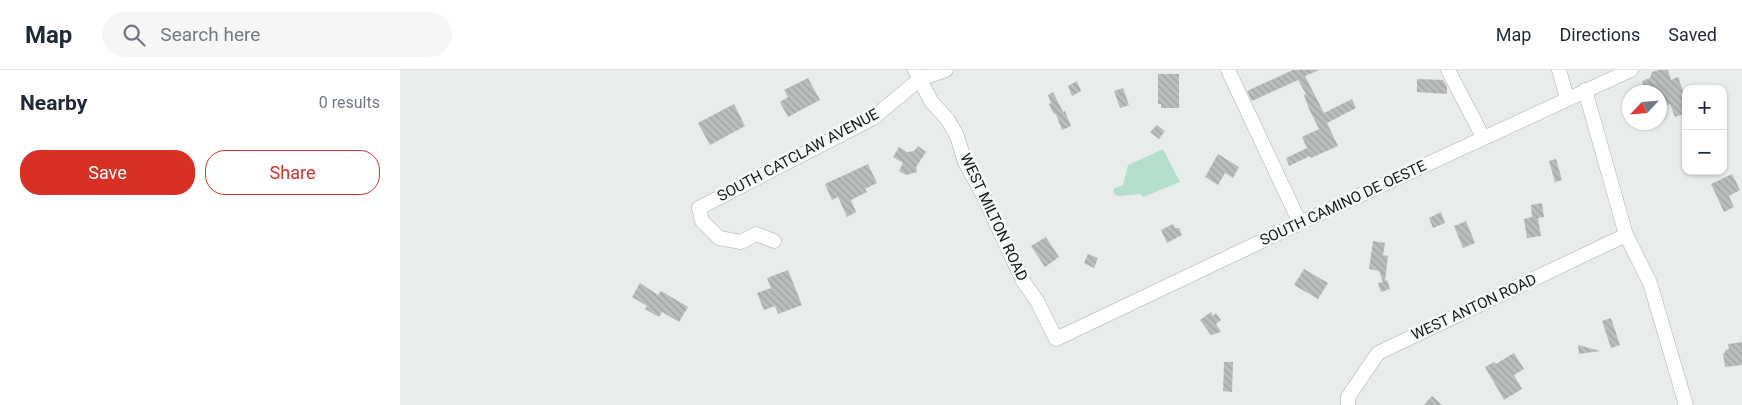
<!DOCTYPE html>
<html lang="en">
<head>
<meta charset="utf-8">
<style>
	body { margin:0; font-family:Roboto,sans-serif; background:#f6f6f7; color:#1f2937 }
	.controls { position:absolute; right:15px; top:15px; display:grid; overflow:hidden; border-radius:10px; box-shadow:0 1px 4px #0004 }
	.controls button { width:45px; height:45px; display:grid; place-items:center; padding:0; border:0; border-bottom:1px solid #e0e1e3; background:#fff; color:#1f2937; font:25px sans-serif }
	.compass { position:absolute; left:1222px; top:15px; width:45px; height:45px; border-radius:50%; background:#fff; box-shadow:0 1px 4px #0004; rotate:244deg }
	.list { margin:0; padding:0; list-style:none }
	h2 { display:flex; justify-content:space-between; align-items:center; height:65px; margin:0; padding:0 20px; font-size:21px }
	h2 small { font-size:16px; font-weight:400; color:#747a83 }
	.actions { display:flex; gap:10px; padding:15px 20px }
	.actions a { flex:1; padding:11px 0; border:1px solid #d93025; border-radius:20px; text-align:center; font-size:18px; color:#d93025 }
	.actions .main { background:#d93025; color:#fff }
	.icon { flex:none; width:28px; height:28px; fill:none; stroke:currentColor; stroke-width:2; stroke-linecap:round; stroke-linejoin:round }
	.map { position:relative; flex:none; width:1342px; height:335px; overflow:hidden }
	header { display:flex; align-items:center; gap:30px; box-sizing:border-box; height:70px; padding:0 25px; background:#fff; border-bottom:1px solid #e0e1e3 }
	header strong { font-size:24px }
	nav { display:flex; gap:28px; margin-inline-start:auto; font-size:18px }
	.search { width:350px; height:45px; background:#f6f6f7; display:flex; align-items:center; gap:12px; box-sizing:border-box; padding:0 18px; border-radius:28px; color:#747a83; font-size:19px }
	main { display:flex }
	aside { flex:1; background:#fff }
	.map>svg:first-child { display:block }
</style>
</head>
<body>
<header>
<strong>Map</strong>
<div class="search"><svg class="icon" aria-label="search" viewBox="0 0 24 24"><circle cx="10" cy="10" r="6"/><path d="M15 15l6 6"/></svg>Search here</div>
<nav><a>Map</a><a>Directions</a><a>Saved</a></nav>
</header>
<main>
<aside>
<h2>Nearby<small>0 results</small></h2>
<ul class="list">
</ul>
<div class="actions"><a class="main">Save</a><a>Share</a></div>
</aside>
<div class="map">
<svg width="1342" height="335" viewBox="0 0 1342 335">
	<defs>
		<pattern id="building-back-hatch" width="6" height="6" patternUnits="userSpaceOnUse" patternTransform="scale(1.25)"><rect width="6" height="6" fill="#b9bebc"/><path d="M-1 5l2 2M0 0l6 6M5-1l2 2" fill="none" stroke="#9ea3a1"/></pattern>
	</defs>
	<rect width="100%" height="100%" fill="#e8edeb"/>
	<path fill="#b5dfcd" d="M763 79 780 112 743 127 741 124 720 126 715 125 713 121 715 118 723 115 728 95Z"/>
	<path fill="url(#building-back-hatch)" d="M893 0H919L905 6 924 43 952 29 956 38 927 53 938 76 911 88 910 86 889 96 886 88 907 78 902 67 919 59 909 39 904 25 906 24 898 10 852 31 847 21Z
		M1259 0H1268L1271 10 1278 7 1286 29V43L1275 47 1270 34 1260 38V22H1246L1242 11 1250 8 1252 2Z
		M758 4H779V38H761V34H758Z
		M408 8 420 30 388 47 380 32 388 27 384 20Z
		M1017 9 1043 10 1047 17V24L1017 22Z
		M677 11 681 21 672 26 668 16Z
		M723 18 729 35 720 38 714 21Z
		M653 22 663 42 665 41 671 56 662 60 656 44H654L649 34 651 33 648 25Z
		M334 34 345 56 310 75 298 53Z
		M757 55 765 61 759 69 750 62Z
		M518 76 526 82 516 97 517 102 506 105 499 101 503 93 493 87 499 77 507 82 514 81Z
		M818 84 839 97 833 108 825 103 818 115 805 107Z
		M1156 89 1162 110 1155 112 1149 91Z
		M468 94 477 113 465 119 467 122 451 130 456 142 447 147 438 127 432 130 425 114Z
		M1332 104 1340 120 1329 126 1334 137 1324 142 1311 114Z
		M1142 133 1144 147 1138 148 1141 166 1127 168 1124 149 1132 147 1131 135Z
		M1041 142 1045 153 1033 158 1029 148Z
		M1066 151 1075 173 1063 178 1054 156Z
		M773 154 775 158H779L782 165 767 173 761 160Z
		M646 167 659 187 645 197 631 176Z
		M973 171 985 173 983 185 988 186 985 211 987 210 990 219 981 222 978 213 983 212 979 201 969 199Z
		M688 184 698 188 694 198 684 193Z
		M904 199 928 213 918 229 894 215Z
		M388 200 402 235 378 244 375 236 364 240 357 223 371 218 367 208Z
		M240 213 258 225 261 221 288 237 279 252 262 242 259 247 245 239 247 236 232 227Z
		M811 242 813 246 816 243 821 250 816 254 821 262 811 265 800 250Z
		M1211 248 1220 275 1211 278 1202 251Z
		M1342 272V295L1325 297 1323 283H1325V280L1329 279 1328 274Z
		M1178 275 1200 281 1179 284Z
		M1114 283 1124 299 1114 305 1122 319 1104 330 1085 297 1094 292 1096 294Z
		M824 292H833L832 322 823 321Z
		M1032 326 1042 335H1024Z"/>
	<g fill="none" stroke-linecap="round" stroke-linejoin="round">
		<defs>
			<path id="minor" d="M515 0 531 31 548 50 557 66 565 92 584 127 623 211 637 231 656 269 900 153 1231 0
				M828 0 900 153
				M1048 0 1083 67
				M1159 0 1167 28
				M1185 20 1226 165 1250 213 1286 335
				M374 171 356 164 341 172 319 168 302 151 299 138 473 48 520 9 546 0
				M948 335V327L978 283 1226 165"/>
		</defs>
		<use href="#minor" stroke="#a9aeab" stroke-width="15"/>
		<use href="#minor" stroke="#fff" stroke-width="14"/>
	</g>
	<g text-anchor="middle" stroke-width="5" stroke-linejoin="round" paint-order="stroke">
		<g font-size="15" fill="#171918" stroke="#f5faf8">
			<text transform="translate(398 85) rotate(-28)" y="5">SOUTH CATCLAW AVENUE</text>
			<text transform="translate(943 133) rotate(-25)" y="5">SOUTH CAMINO DE OESTE</text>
			<text transform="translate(594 147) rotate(65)" y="5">WEST MILTON ROAD</text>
			<text transform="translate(1074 237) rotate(-25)" y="5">WEST ANTON ROAD</text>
		</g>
	</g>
</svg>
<div class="controls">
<button>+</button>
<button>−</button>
</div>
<svg class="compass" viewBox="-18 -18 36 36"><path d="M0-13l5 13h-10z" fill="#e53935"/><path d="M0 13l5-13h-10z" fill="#747a83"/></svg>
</div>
</main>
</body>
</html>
